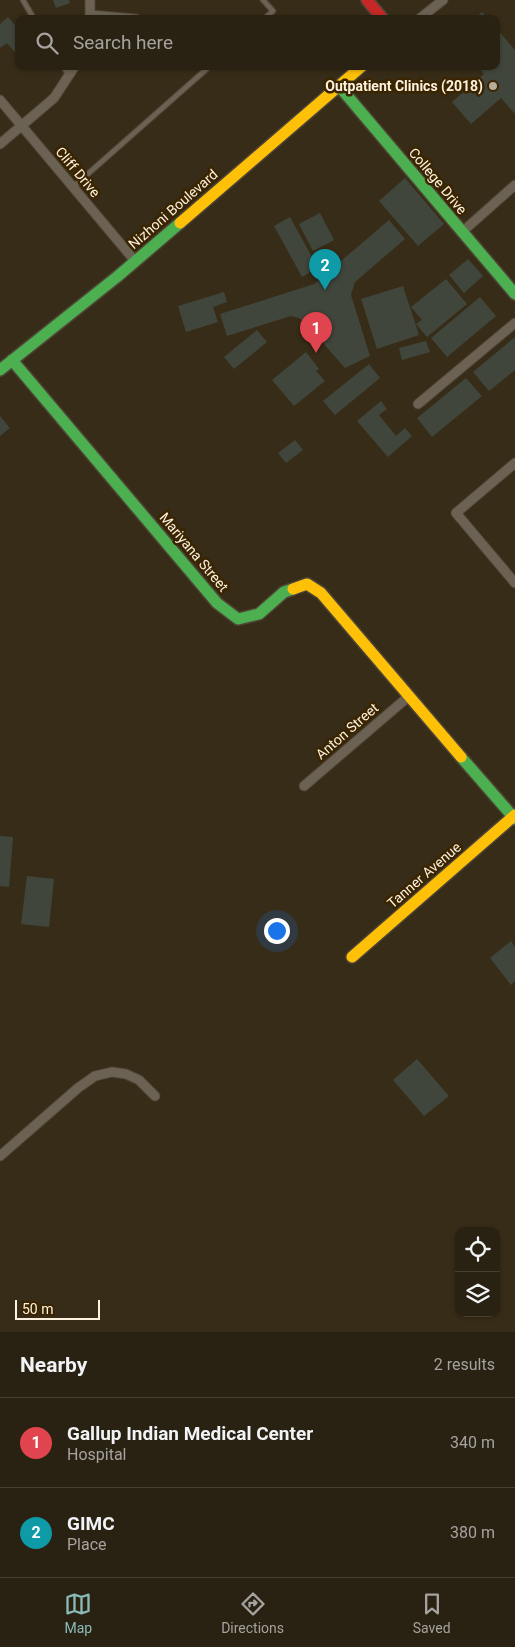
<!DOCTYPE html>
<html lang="en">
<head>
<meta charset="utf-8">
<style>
	body { margin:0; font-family:Roboto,sans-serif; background:#31291a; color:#f1f3f6 }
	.controls { position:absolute; right:15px; bottom:15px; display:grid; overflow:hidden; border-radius:10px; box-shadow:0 1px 4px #0004 }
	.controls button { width:45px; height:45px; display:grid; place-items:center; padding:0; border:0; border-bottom:1px solid #453e31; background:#292111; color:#f1f3f6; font:25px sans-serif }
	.scale { position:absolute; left:15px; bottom:12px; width:85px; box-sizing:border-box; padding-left:5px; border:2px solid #fef1dd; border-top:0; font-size:14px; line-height:18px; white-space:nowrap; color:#fef1dd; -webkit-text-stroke:4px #3a2500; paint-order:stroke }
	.you { position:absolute; left:276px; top:930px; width:18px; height:18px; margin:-12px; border:4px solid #fff; border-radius:50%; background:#1a73e8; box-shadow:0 0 0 8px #1a73e833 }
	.badge { display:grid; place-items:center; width:32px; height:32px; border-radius:50%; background:#8bbbb9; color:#fff; font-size:16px; font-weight:700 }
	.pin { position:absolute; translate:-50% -41px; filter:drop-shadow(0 1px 2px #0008) }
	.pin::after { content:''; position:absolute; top:26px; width:18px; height:15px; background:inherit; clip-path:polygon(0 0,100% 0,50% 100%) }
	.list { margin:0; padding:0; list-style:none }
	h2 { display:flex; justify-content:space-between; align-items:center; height:65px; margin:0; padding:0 20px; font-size:21px }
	h2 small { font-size:16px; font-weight:400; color:#a5a39f }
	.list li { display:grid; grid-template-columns:32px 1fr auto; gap:15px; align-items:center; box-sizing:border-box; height:90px; padding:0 20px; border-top:1px solid #453e31 }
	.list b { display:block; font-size:19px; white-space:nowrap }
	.list p { margin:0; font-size:16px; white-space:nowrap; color:#a5a39f }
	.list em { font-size:16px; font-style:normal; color:#a5a39f }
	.icon { flex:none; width:28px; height:28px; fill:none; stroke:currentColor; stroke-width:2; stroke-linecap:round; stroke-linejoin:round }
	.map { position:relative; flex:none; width:515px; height:1332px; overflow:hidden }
	.search { position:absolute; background:#292111; box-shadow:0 1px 4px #0004; left:15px; right:15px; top:15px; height:55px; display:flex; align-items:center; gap:12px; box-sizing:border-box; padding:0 18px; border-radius:10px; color:#a5a39f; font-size:19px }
	.sheet { height:245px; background:#292111 }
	nav { display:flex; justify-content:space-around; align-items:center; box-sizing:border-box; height:70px; border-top:1px solid #453e31; background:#292111; font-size:14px; color:#a5a39f }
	nav a { display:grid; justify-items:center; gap:2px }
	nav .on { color:#8bbbb9 }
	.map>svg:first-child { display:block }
</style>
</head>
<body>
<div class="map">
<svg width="515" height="1332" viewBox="0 0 515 1332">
	<rect width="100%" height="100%" fill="#372c17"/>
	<path fill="#41463c" d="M53 0H69L70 3 56 8Z
		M482 12 488 19H474Z
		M8 17 19 30V57L7 43 0 48V24Z
		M496 28 515 50V114L501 98 471 124 452 102 484 74 478 66H496Z
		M405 178 444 224 418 246 379 201Z
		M320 213 334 240 313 251 299 224Z
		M290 217 318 268 302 277 274 226Z
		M389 220 405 239 355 282 351 295 370 356 345 368 308 326 299 318 291 316 227 336 220 314 314 284Z
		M468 259 483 276 464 293 449 275Z
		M446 279 467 304 427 337 416 324 422 320 411 307Z
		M403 286 419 335 377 349 361 299Z
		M224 292 227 302 213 307 218 322 186 332 178 306Z
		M480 297 496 316 447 357 431 338Z
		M257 330 267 342 234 369 224 357Z
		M515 337V370L489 391 473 372Z
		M426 341 430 352 402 360 399 348Z
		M306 352 319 369 316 371 325 381 294 406 272 380Z
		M369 364 380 378 335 415 323 401Z
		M466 378 482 396 432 437 417 418Z
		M381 401 387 409 379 415 396 436 405 428 412 436 388 457 357 421Z
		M0 416 10 428 0 436Z
		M295 440 303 450 286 463 278 453Z
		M0 836 13 837 9 887 0 886Z
		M27 876 54 879 49 927 21 924Z
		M511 941 515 947V981L511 985 490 958Z
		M417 1059 449 1096 424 1116 393 1080Z"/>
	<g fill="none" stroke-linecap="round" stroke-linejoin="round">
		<defs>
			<path id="lane" d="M23 0 34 19
				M263 0 273 11 264 19
				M63 66 69 76
				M73 187 210 66"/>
			<path id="street" d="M90 0V19
				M91 15 136 19
				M419 19 443 0
				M0 100 135 261
				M0 144 54 98 75 66
				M462 232 515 185
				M418 404 515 323
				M515 463 456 513 515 583
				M304 786 408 697
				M0 1156 78 1088 95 1076 112 1072 126 1074 139 1080 155 1096"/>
			<path id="fast" d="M339 86 515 294
				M12 360 217 603 238 619 259 614 284 592 293 589
				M0 370 118 276 180 223
				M461 757 515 819"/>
			<path id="slow" d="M180 223 362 66
				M293 589 307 584 321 593 461 757
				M352 957 515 815"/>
			<path id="jam" d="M367 0 383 19"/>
		</defs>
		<use href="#lane" stroke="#4f4537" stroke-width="7"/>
		<use href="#street" stroke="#4f4537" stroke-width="11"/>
		<use href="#fast" stroke="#4f4537" stroke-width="14"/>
		<use href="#slow" stroke="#4f4537" stroke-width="14"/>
		<use href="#jam" stroke="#4f4537" stroke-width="14"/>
		<use href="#lane" stroke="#6b6253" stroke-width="4.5"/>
		<use href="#street" stroke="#6b6253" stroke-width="9"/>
		<use href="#fast" stroke="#4caf50" stroke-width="11"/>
		<use href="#slow" stroke="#ffc107" stroke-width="11"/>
		<use href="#jam" stroke="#c62828" stroke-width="11"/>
	</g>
	<circle fill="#b8ac98" stroke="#3a2500" stroke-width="2" cx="493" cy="86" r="5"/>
	<g text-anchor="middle" stroke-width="5" stroke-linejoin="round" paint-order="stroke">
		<g font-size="14" font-weight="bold" fill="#fef1dd" stroke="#3a2500" text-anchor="end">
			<text x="483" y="91">Outpatient Clinics (2018)</text>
		</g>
		<g font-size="14" fill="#fef1dd" stroke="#3a2500">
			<text transform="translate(78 172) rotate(50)" y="5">Cliff Drive</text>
			<text transform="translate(438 181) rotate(50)" y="5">College Drive</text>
			<text transform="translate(173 209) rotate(-41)" y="5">Nizhoni Boulevard</text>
			<text transform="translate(194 552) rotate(50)" y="5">Mariyana Street</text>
			<text transform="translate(347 731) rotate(-41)" y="5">Anton Street</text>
			<text transform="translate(424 875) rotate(-41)" y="5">Tanner Avenue</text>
		</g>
	</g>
</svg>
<div class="controls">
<button><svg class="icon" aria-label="locate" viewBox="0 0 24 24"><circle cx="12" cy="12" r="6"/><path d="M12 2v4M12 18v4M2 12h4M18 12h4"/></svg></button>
<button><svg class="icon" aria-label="layers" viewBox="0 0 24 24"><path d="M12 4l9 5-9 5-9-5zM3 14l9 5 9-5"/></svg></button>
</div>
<div class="scale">50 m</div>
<div class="you"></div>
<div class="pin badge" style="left:316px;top:353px;background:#e0444e">1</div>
<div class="pin badge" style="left:325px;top:290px;background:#0f9aa8">2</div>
<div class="search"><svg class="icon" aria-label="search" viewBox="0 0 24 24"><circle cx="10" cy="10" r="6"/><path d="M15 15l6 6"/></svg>Search here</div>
</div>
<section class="sheet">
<h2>Nearby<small>2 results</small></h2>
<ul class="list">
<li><span class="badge" style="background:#e0444e">1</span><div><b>Gallup Indian Medical Center</b><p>Hospital</p></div><em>340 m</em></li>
<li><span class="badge" style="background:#0f9aa8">2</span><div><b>GIMC</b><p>Place</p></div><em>380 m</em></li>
</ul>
</section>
<nav>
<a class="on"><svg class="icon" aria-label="map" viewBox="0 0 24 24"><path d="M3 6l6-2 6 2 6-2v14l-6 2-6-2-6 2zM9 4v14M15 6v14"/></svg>Map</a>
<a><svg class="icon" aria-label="directions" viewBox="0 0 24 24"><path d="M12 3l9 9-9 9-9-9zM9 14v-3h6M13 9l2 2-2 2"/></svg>Directions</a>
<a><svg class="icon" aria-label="saved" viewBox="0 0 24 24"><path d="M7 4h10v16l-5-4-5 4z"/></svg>Saved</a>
</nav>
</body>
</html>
